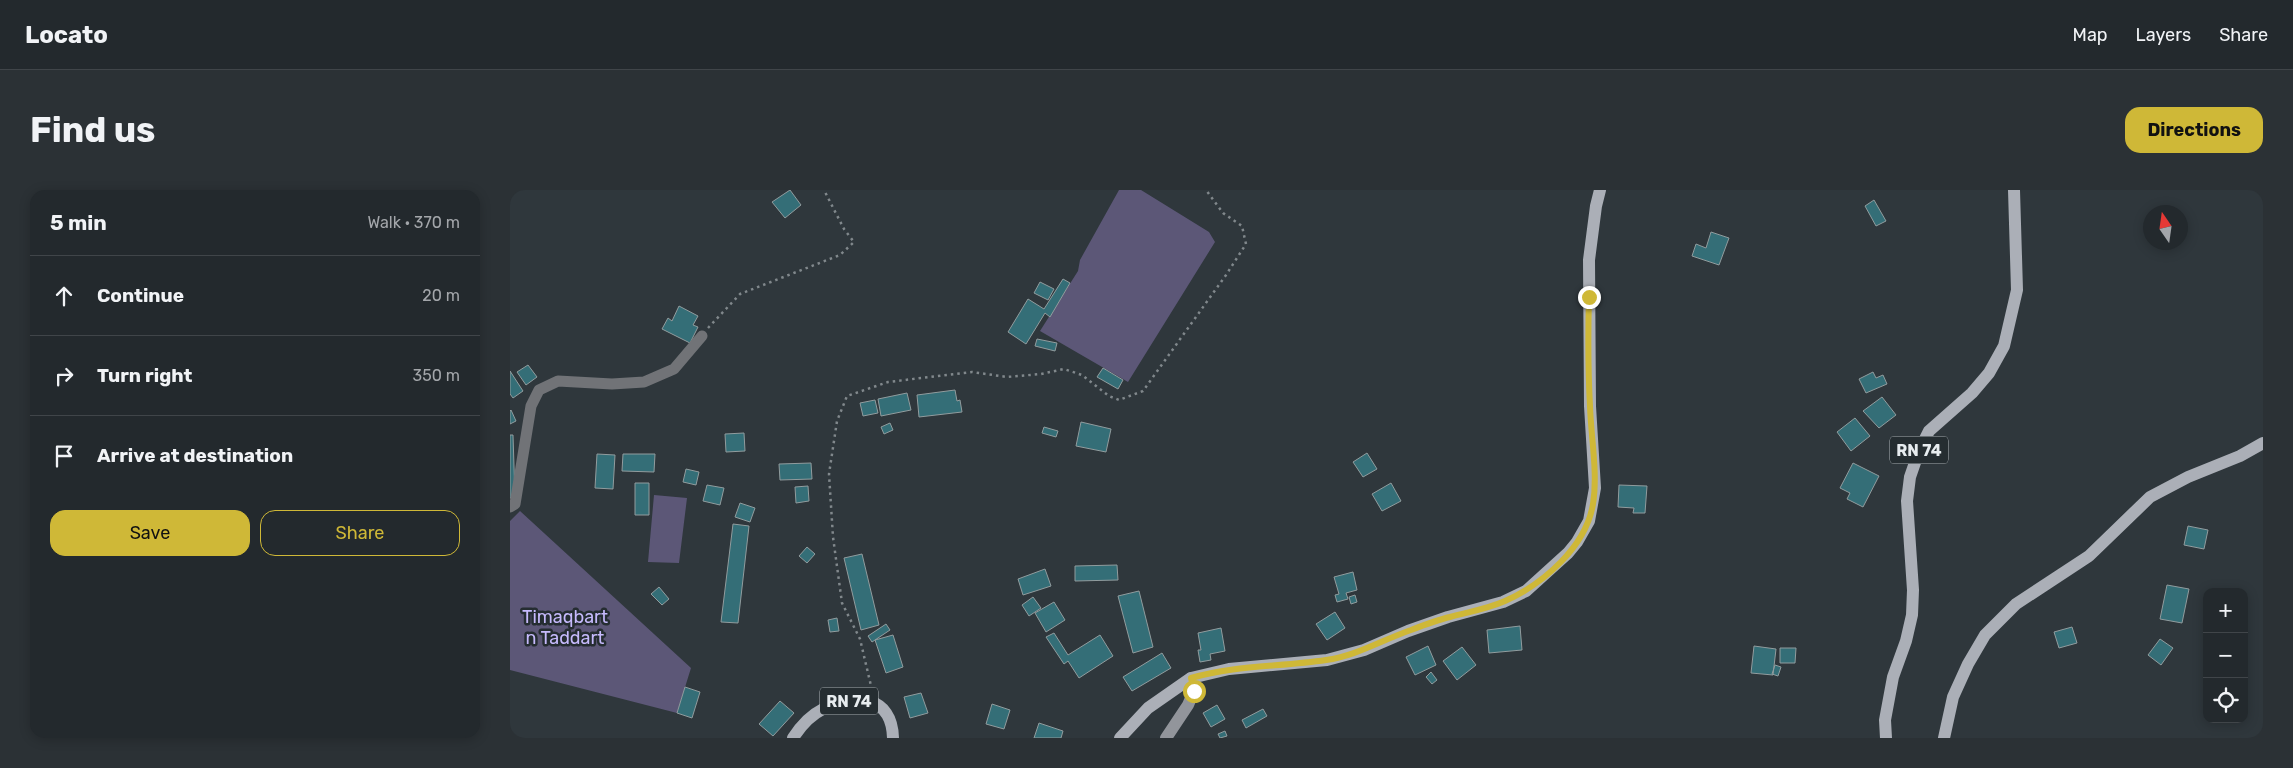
<!DOCTYPE html>
<html lang="en">
<head>
<meta charset="utf-8">
<style>
	body { margin:0; font-family:Rubik,sans-serif; background:#2b3135; color:#f1f3f6 }
	.controls { position:absolute; right:15px; bottom:15px; display:grid; overflow:hidden; border-radius:10px; box-shadow:0 2px 12px #0003 }
	.controls button { width:45px; height:45px; display:grid; place-items:center; padding:0; border:0; border-bottom:1px solid #404549; background:#23292d; color:#f1f3f6; font:25px sans-serif }
	.compass { position:absolute; left:1633px; top:15px; width:45px; height:45px; border-radius:50%; background:#23292d; box-shadow:0 2px 12px #0003; rotate:347deg }
	.stop { position:absolute; width:15px; height:15px; margin:-11px; border:4px solid #cfb837; border-radius:50%; background:#fff }
	.stop.end { background:#cfb837; border-color:#fff; box-shadow:0 1px 5px #0008 }
	.list { margin:0; padding:0; list-style:none }
	h2 { display:flex; justify-content:space-between; align-items:center; height:65px; margin:0; padding:0 20px; font-size:21px }
	h2 small { font-size:16px; font-weight:400; color:#a3a6aa }
	.list li { display:grid; grid-template-columns:32px 1fr auto; gap:15px; align-items:center; box-sizing:border-box; height:80px; padding:0 20px; border-top:1px solid #404549 }
	.list b { display:block; font-size:19px; white-space:nowrap }
	.list em { font-size:16px; font-style:normal; color:#a3a6aa }
	.actions { display:flex; gap:10px; padding:15px 20px }
	.actions a { flex:1; padding:11px 0; border:1px solid #cfb837; border-radius:15px; text-align:center; font-size:18px; color:#cfb837 }
	.actions .main { background:#cfb837; color:#111 }
	.icon { flex:none; width:28px; height:28px; fill:none; stroke:currentColor; stroke-width:2; stroke-linecap:round; stroke-linejoin:round }
	.map { position:relative; flex:none; width:1753px; height:548px; overflow:hidden; border-radius:15px }
	header { display:flex; align-items:center; gap:30px; box-sizing:border-box; height:70px; padding:0 25px; background:#23292d; border-bottom:1px solid #404549 }
	header strong { font-size:24px }
	nav { display:flex; gap:28px; margin-inline-start:auto; font-size:18px }
	.intro { display:flex; align-items:center; justify-content:space-between; box-sizing:border-box; height:120px; padding:0 30px }
	h1 { margin:0; font-size:35px }
	.button { padding:12px 22px; border-radius:15px; background:#cfb837; color:#111; font-size:18px; font-weight:700 }
	main { display:flex; gap:30px; padding:0 30px }
	aside { flex:1; background:#23292d; border-radius:15px; box-shadow:0 2px 12px #0003 }
	.map>svg:first-child { display:block }
</style>
</head>
<body>
<header>
<strong>Locato</strong>
<nav><a>Map</a><a>Layers</a><a>Share</a></nav>
</header>
<div class="intro"><h1>Find us</h1><a class="button">Directions</a></div>
<main>
<aside>
<h2>5 min<small>Walk · 370 m</small></h2>
<ul class="list">
<li><svg class="icon" aria-label="ahead" viewBox="0 0 24 24"><path d="M12 20V5M6 11l6-6 6 6"/></svg><div><b>Continue</b></div><em>20 m</em></li>
<li><svg class="icon" aria-label="right" viewBox="0 0 24 24"><path d="M7 20v-9h11M14 6l5 5-5 5"/></svg><div><b>Turn right</b></div><em>350 m</em></li>
<li><svg class="icon" aria-label="arrive" viewBox="0 0 24 24"><path d="M6 21V4h12l-3 4 3 4H6"/></svg><div><b>Arrive at destination</b></div></li>
</ul>
<div class="actions"><a class="main">Save</a><a>Share</a></div>
</aside>
<div class="map">
<svg width="1753" height="548" viewBox="0 0 1753 548">
	<rect width="100%" height="100%" fill="#2f373c"/>
	<path fill="#5c5777" d="M609 0H631L699 42 705 52 618 192 530 141 568 81 570 70Z
		M144 305 177 308 169 373 138 372Z
		M10 321 181 478 167 523 0 480V331Z"/>
	<path fill="#346e77" stroke="#919c9e" d="M280 0 291 15 275 28 262 12Z
		M1364 10 1376 31 1366 36 1355 16Z
		M1201 42 1219 48 1209 75 1182 66 1186 54 1196 58Z
		M553 89 560 93 540 127 535 123 516 154 498 142 518 109 534 119Z
		M530 92 544 99 538 110 524 103Z
		M169 116 188 126 183 135 188 137 180 153 152 139 158 128 162 131Z
		M527 149 547 153 545 161 525 156Z
		M18 175 27 187 16 195 7 182Z
		M593 178 613 190 608 199 587 187Z
		M0 181 13 201 3 208 0 204Z
		M1363 182 1366 188 1373 185 1377 194 1356 203 1349 189Z
		M445 200 447 211 450 210 452 222 409 227 407 205Z
		M397 203 401 220 371 226 368 209Z
		M1372 207 1386 225 1369 238 1353 221Z
		M365 210 368 223 353 226 350 213Z
		M1 220 6 231 0 234V221Z
		M1345 228 1360 246 1341 261 1327 242Z
		M571 232 601 239 596 262 566 256Z
		M380 233 383 240 374 244 371 237Z
		M534 237 548 241 546 247 532 243Z
		M234 243 235 261 216 262 215 244Z
		M0 245H3L5 308H0Z
		M857 263 867 279 853 287 843 272Z
		M87 264 105 265 103 299 85 298Z
		M113 264H145L144 282 112 281Z
		M301 273 302 289 270 290 269 274Z
		M1343 273 1369 286 1353 317 1337 309 1340 303 1330 298Z
		M176 279 189 282 186 295 173 292Z
		M125 293H139V325H125Z
		M881 293 891 311 872 321 862 304Z
		M197 295 214 298 210 315 193 311Z
		M1109 295 1137 296 1135 323H1123L1124 318 1108 317Z
		M298 296 299 311 286 313 285 297Z
		M230 313 245 318 240 332 225 327Z
		M223 334 239 336 228 433 211 432Z
		M1678 336 1698 340 1694 359 1674 355Z
		M297 357 305 364 297 373 289 366Z
		M352 364 369 435 351 440 334 368Z
		M607 375 608 390 565 391V376Z
		M535 379 541 396 513 405 508 389Z
		M843 382 847 400 836 403 838 409 827 412 825 405 829 404 824 387Z
		M1657 395 1679 399 1672 433 1650 429Z
		M149 397 159 409 152 415 141 404Z
		M629 401 643 457 623 463 608 406Z
		M845 405 847 412 841 414 839 407Z
		M523 407 531 418 519 426 512 415Z
		M544 412 555 430 536 442 525 423Z
		M825 422 835 438 817 450 806 434Z
		M327 428 329 441 320 442 318 430Z
		M376 434 380 440 362 452 358 446Z
		M1010 436 1012 460 979 463 977 440Z
		M1562 437 1567 453 1549 458 1544 442Z
		M711 438 715 461 700 464 701 470 690 472 688 460H691L688 443Z
		M544 443 558 465 590 445 603 466 569 488 558 471 554 474 536 447Z
		M383 445 393 477 376 483 365 450Z
		M1650 449 1663 458 1651 475 1638 465Z
		M918 456 926 475 905 485 896 467Z
		M1244 456 1266 459 1263 485 1241 483Z
		M952 457 966 475 947 490 933 471Z
		M1270 458H1286L1285 473H1270Z
		M652 463 661 478 622 501 613 487Z
		M1265 475 1271 477 1268 486 1262 484Z
		M921 482 927 490 922 494 916 487Z
		M175 497 190 502 182 528 167 523Z
		M411 503 418 523 400 528 394 507Z
		M270 511 284 523 263 546 249 534Z
		M482 514 500 520 494 539 476 534Z
		M707 515 715 529 701 537 693 523Z
		M753 519 757 526 736 538 732 530Z
		M529 533 553 541 551 548H524Z
		M715 541 717 546 710 548 708 544Z"/>
	<g fill="none" stroke-linecap="round" stroke-linejoin="round">
		<path stroke="#81888c" stroke-width="2.5" stroke-dasharray="2.5 4" stroke-linecap="butt" d="M198 138 230 104 330 65 344 52 334 39 314 0
			M362 500 350 449 332 413 323 347 319 284 327 231 337 206 378 192 462 182 497 187 531 184 554 179 572 185 599 206 609 210 633 201 716 85 736 54 732 36 713 23 696 0"/>
		<path stroke="#717377" stroke-width="11" d="M0 317 5 314 21 216 29 200 48 191 102 194 134 192 164 179 192 146"/>
		<path stroke="#92959b" stroke-width="12" d="M656 548 678 515 684 501 681 488"/>
		<path stroke="#abafb7" stroke-width="12" d="M283 548C290 537 301 525 313 519 345 503 382 505 383 548
			M610 548 638 518 681 488 719 479 817 470 854 460 898 441 938 427 993 412 1016 401 1058 363 1067 352 1079 331 1085 298 1080 216 1079 70 1086 16 1090 0
			M1376 548 1375 530 1383 487 1396 451 1402 425 1403 400 1397 311 1400 287 1409 261 1419 241 1462 203 1479 183 1494 156 1507 100 1504 0
			M1434 548 1443 507 1458 474 1475 445 1506 414 1579 366 1640 307 1678 287 1730 266 1753 253"/>
	</g>
	<g fill="none" stroke-linecap="round" stroke-linejoin="round">
		<path stroke="#cfb837" stroke-width="6" d="M684 501 681 488C725 475 770 477 816 470 846 466 872 450 901 440 914 435 927 430 940 427 958 422 977 419 995 411 1033 394 1076 357 1083 314 1088 283 1081 248 1080 216 1078 180 1078 143 1079 107"/>
	</g>
	<g text-anchor="middle" stroke-width="5" stroke-linejoin="round" paint-order="stroke">
		<g fill="#252d31" stroke="#adb3b6" stroke-width="1">
			<rect x="1380" y="246.5" width="58" height="27" rx="4"/>
			<rect x="310" y="497.5" width="58" height="27" rx="4"/>
		</g>
		<g font-size="16" font-weight="bold" fill="#e7ecef">
			<text x="1409" y="266">RN 74</text>
			<text x="339" y="517">RN 74</text>
		</g>
		<g font-size="18" fill="#c6bafc" stroke="#252d31">
			<text x="55" y="433">Timaqbart<tspan x="55" dy="21">n Taddart</tspan></text>
		</g>
	</g>
</svg>
<div class="controls">
<button>+</button>
<button>−</button>
<button><svg class="icon" aria-label="locate" viewBox="0 0 24 24"><circle cx="12" cy="12" r="6"/><path d="M12 2v4M12 18v4M2 12h4M18 12h4"/></svg></button>
</div>
<svg class="compass" viewBox="-18 -18 36 36"><path d="M0-13l5 13h-10z" fill="#e53935"/><path d="M0 13l5-13h-10z" fill="#a3a6aa"/></svg>
<div class="stop" style="left:684px;top:501px"></div>
<div class="stop end" style="left:1079px;top:107px"></div>
</div>
</main>
</body>
</html>
